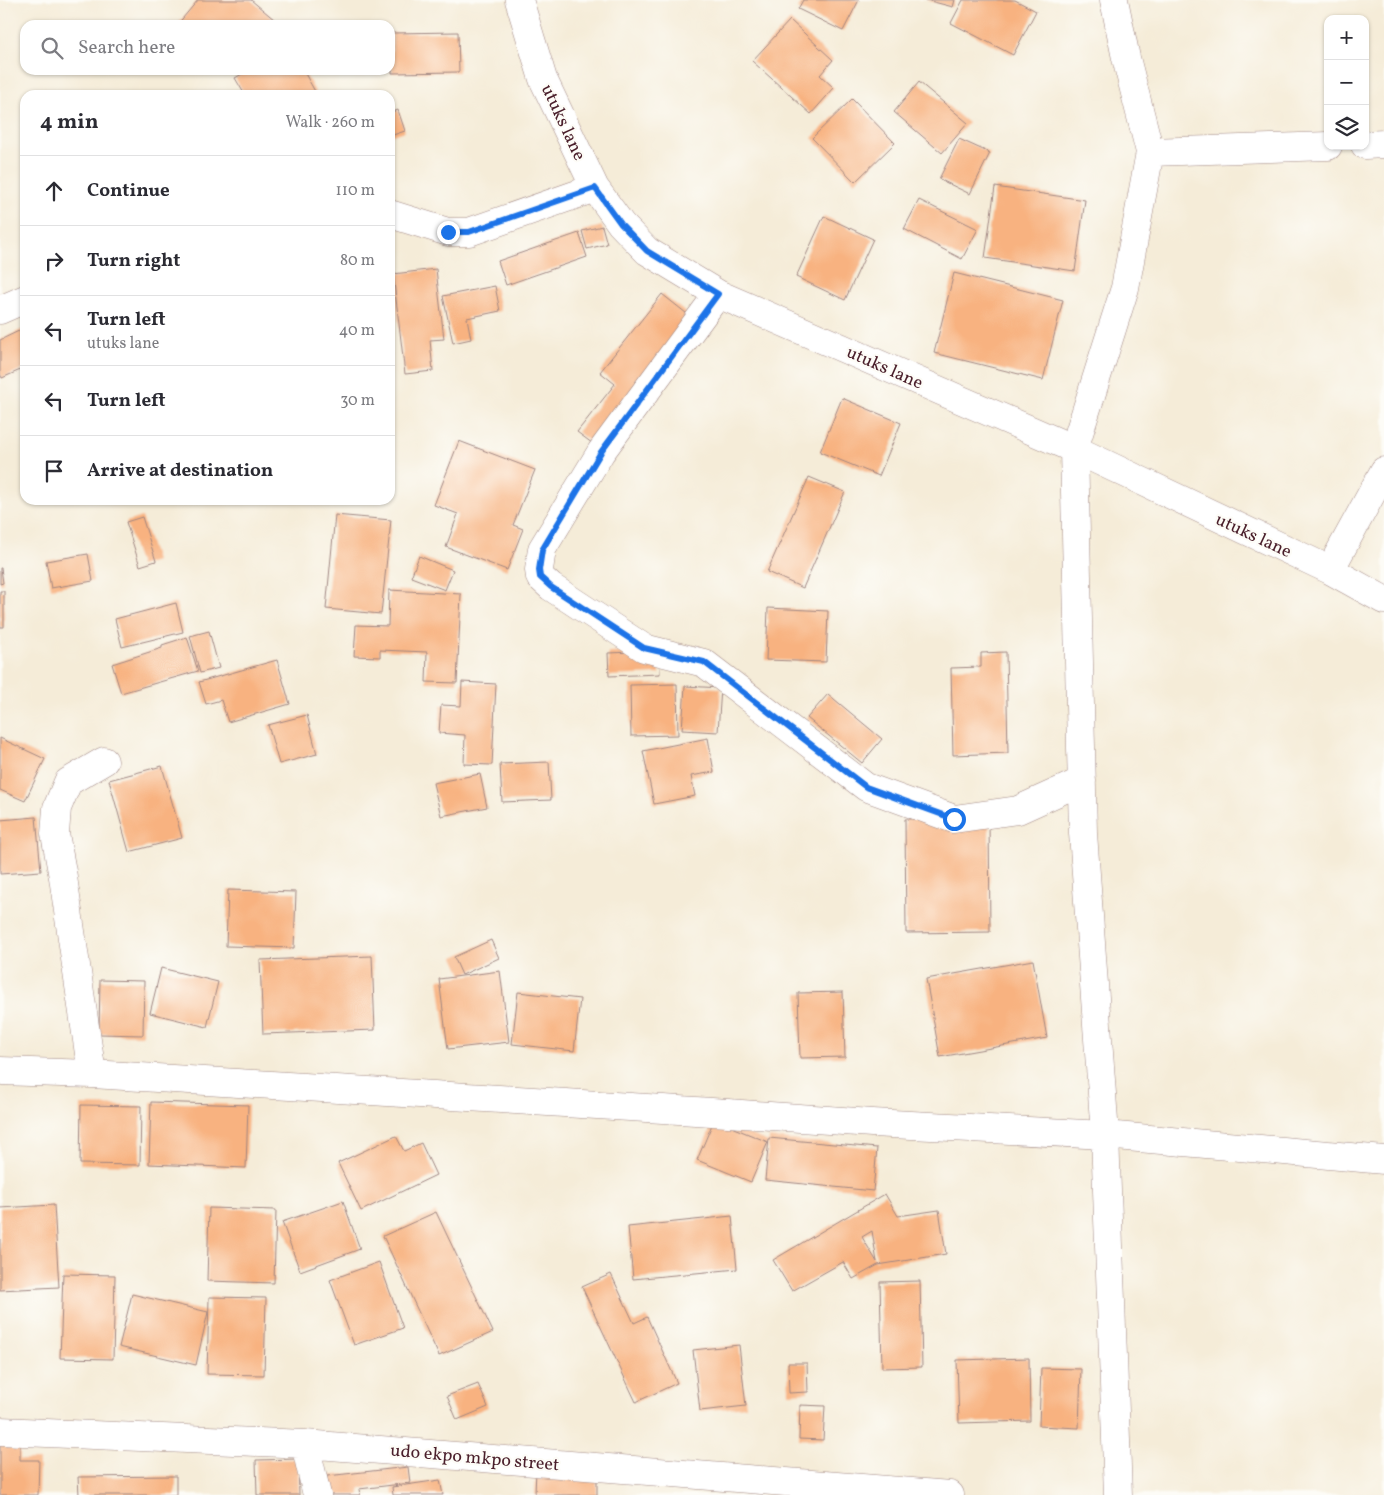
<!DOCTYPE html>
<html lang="en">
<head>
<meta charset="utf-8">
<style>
	body { margin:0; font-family:Vollkorn,serif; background:#f7f7f7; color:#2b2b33 }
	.controls { position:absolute; right:15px; top:15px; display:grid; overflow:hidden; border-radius:10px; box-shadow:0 1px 4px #0004 }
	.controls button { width:45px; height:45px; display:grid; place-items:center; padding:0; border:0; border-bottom:1px solid #e1e1e2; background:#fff; color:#2b2b33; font:25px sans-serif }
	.stop { position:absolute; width:15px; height:15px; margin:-11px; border:4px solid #1a73e8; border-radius:50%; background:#fff }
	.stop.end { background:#1a73e8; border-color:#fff; box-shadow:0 1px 5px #0008 }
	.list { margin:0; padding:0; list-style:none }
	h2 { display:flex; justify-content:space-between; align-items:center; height:65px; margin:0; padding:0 20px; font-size:21px }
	h2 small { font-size:16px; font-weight:400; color:#7c7c81 }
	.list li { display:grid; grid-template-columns:32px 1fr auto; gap:15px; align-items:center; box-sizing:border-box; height:70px; padding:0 20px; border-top:1px solid #e1e1e2 }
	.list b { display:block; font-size:19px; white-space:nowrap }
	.list p { margin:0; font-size:16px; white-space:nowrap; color:#7c7c81 }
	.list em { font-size:16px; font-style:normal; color:#7c7c81 }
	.icon { flex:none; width:28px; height:28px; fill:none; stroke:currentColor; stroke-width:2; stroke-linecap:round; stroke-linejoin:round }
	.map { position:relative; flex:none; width:1384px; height:1495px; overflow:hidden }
	.search { position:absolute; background:#fff; box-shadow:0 1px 4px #0004; left:20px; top:20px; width:375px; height:55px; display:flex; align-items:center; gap:12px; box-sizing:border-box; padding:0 18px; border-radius:15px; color:#7c7c81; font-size:19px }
	.panel { position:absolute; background:#fff; box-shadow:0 1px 4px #0004; left:20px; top:90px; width:375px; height:415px; border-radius:15px }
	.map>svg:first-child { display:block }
</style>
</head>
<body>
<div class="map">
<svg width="1384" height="1495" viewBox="0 0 1384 1495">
	<rect width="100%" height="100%" fill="#fdfcf7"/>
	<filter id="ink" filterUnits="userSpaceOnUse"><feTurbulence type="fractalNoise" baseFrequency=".02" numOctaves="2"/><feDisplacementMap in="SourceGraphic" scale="10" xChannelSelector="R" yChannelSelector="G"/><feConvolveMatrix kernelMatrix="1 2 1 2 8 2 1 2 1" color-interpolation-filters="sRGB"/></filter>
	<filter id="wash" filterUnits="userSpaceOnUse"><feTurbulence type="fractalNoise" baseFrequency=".0096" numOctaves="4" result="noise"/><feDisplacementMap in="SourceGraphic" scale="20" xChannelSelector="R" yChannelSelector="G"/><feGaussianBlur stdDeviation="1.12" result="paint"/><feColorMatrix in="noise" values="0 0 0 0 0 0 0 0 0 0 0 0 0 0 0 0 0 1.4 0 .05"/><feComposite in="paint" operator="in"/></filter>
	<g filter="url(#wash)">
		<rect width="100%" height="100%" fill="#f5ecd8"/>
		<g id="blocks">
			<path fill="#f8b280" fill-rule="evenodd" d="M198 0H251L275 20 271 25H177Z
				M803 0H859L843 31 798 9Z
				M926 0H955L953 7Z
				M963 0H1015L1036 11 1013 55 951 23Z
				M790 20 833 60 820 75 834 88 811 114 752 61Z
				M458 32 459 72 392 73V33Z
				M249 70H303L317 95H245L235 78Z
				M919 82 968 123 942 153 894 112Z
				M852 99 895 143 855 182 812 138Z
				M398 110 405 131 390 136V113Z
				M959 139 990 153 970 194 939 179Z
				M995 187 1085 200 1075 271 985 258Z
				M919 200 978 229 962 259 904 229Z
				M824 216 873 239 845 300 796 277Z
				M602 226 607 244 587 249 582 231Z
				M579 233 587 257 506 285 498 261Z
				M436 269 444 339 430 340 433 371 405 374 393 274Z
				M954 273 1063 300 1043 380 934 353Z
				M495 286 500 311 467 318 471 339 453 343 443 296Z
				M662 294 696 321 596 446 577 432 615 384 600 372Z
				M25 328V368L2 378 0 374V340Z
				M842 398 901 423 879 476 820 452Z
				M459 441 535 470 513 525 523 529 507 570 446 547 458 514 434 505Z
				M809 477 845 492 803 588 767 572Z
				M335 515 391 520 381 614 326 609Z
				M142 517 156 561 140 566 126 522Z
				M88 554 93 581 51 588 46 561Z
				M419 556 453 570 445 590 411 577Z
				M0 568H1L3 583 0 584Z
				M389 590 461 594 457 683 426 682 427 652 380 650V657L354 656 356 625 388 626Z
				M0 591H4V627H0Z
				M176 603 183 632 122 647 115 619Z
				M768 608 828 611 826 662 766 660Z
				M209 631 219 668 200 673 190 636Z
				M187 637 198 671 121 693 112 664 162 648V645Z
				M659 651 660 674 609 676 608 653Z
				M1006 652 1008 753 953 755 951 668 981 667V653Z
				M277 660 290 704 228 722 221 700 206 704 199 682Z
				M462 682 496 684 492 765 464 764 465 735 439 733 441 705 461 706Z
				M677 684 678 735 631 736 630 685Z
				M685 686 721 688 718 732 682 730Z
				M828 694 882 739 862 763 807 718Z
				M307 715 317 754 279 764 268 725Z
				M0 738 45 759 25 801 0 790Z
				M708 738 714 772 691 776 695 796 654 804 643 751Z
				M549 762 551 800 502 802 500 764Z
				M162 766 182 838 129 852 109 780Z
				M480 774 487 807 441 816 433 783Z
				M36 817 41 871 0 874V820Z
				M989 818 990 932 906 933 905 819Z
				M228 890 296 892 294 948 226 946Z
				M491 940 499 958 462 975 454 957Z
				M372 956 375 1030 263 1034 260 960Z
				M1033 960 1047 1038 940 1057 926 979Z
				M161 968 218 982 207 1027 150 1013Z
				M500 971 509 1042 448 1049 439 979Z
				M100 980 144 981 143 1035 99 1034Z
				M518 992 580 999 574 1051 512 1044Z
				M843 992 845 1057 800 1058 798 993Z
				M151 1102 248 1105 246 1168 149 1164Z
				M81 1105 141 1106 140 1165 80 1164Z
				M714 1120 768 1142 751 1182 697 1160Z
				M396 1136 404 1151 421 1143 436 1175 361 1211 338 1163Z
				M769 1138 877 1148 873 1191 765 1180Z
				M885 1194 898 1216 939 1210 946 1254 878 1265 853 1279 843 1262 792 1291 773 1260ZM872 1231 877 1262 862 1237Z
				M343 1201 360 1249 300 1271 282 1222Z
				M54 1205 59 1287 0 1290V1208Z
				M209 1208 276 1210 274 1283 207 1281Z
				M436 1212 493 1332 439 1356 383 1236Z
				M732 1216 737 1269 633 1279 628 1227Z
				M379 1262 403 1328 354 1345 330 1280Z
				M63 1274 115 1275 113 1359 60 1358Z
				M611 1274 634 1323 647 1317 677 1383 636 1402 582 1287Z
				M920 1281 922 1367 882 1368 880 1282Z
				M132 1294 208 1312 196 1365 119 1347Z
				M209 1297 266 1298 264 1375 207 1374Z
				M739 1345 746 1406 700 1411 693 1350Z
				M1029 1358 1030 1421 959 1423 957 1360Z
				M788 1363H807L808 1392 789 1393Z
				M1041 1368 1081 1369 1079 1428 1039 1426Z
				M478 1384 488 1407 457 1420 447 1396Z
				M800 1405 825 1406 823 1440 799 1439Z
				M0 1443 20 1444V1460H39L38 1495H0Z
				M298 1459 299 1495H257L256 1460Z
				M408 1467 410 1483 359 1489 360 1495H330L327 1476Z
				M536 1468 597 1470V1495H535Z
				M176 1476V1495H79L78 1477Z
				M440 1480 443 1495H393L392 1487Z"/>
		</g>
	</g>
	<g filter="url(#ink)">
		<use href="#blocks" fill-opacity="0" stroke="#a08682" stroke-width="1"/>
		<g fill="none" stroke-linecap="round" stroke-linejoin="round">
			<defs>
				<path id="minor" d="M519 0 543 79 595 188 621 224 647 251 718 294 1074 449 1330 570 1384 600
					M1114 0 1126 58 1150 152 1125 288 1074 449 1083 833 1105 1135 1118 1495
					M1365 145 1384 144
					M1150 152 1328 146
					M390 214 448 232H469L595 188
					M718 294 601 452 542 549 539 570 540 577 551 587 644 648 704 663 866 787 954 819 1018 810 1082 781
					M0 310 25 299
					M1330 570 1384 471
					M0 1071 92 1074 728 1113 872 1123 1105 1135 1384 1160
					M92 1074 63 877 55 834 57 808 68 782 104 761
					M0 1431 305 1444 950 1495
					M305 1444 317 1495"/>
			</defs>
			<use href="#minor" stroke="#a08682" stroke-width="29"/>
			<use href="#minor" stroke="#fff" stroke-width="28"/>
		</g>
	</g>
	<g fill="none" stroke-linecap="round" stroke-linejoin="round" filter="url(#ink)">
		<path stroke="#1a73e8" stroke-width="6" d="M448 232H469L595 188 621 224 647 251 718 294 601 452 542 550 539 570 540 577 551 587 644 648 704 662 866 787 954 819"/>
	</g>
	<g text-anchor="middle" stroke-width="4.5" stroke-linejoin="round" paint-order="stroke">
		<g font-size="18" fill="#4a1f2b" stroke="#fdfcf7">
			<text transform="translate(564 122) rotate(65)" y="6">utuks lane</text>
			<text transform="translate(885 367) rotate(24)" y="6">utuks lane</text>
			<text transform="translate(1254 535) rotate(25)" y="6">utuks lane</text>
			<text transform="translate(475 1457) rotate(5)" y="6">udo ekpo mkpo street</text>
		</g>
	</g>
</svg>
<div class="controls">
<button>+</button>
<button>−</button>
<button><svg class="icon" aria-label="layers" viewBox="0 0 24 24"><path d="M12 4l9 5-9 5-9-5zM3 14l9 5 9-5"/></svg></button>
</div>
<div class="stop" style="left:954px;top:819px"></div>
<div class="stop end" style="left:448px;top:232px"></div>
<div class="search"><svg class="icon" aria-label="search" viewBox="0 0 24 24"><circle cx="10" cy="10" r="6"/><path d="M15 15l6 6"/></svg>Search here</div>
<section class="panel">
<h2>4 min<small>Walk · 260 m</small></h2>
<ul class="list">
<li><svg class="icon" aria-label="ahead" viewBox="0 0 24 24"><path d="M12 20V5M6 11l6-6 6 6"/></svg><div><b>Continue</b></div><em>110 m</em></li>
<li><svg class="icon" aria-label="right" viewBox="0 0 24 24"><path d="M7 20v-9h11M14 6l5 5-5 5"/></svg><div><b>Turn right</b></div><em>80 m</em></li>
<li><svg class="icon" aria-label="left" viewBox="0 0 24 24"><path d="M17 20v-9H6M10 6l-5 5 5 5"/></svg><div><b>Turn left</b><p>utuks lane</p></div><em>40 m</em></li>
<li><svg class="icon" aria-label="left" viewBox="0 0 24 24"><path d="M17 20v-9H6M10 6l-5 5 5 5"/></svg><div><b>Turn left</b></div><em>30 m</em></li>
<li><svg class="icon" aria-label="arrive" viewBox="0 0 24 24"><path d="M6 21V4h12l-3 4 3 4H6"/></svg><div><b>Arrive at destination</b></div></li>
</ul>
</section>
</div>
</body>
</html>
